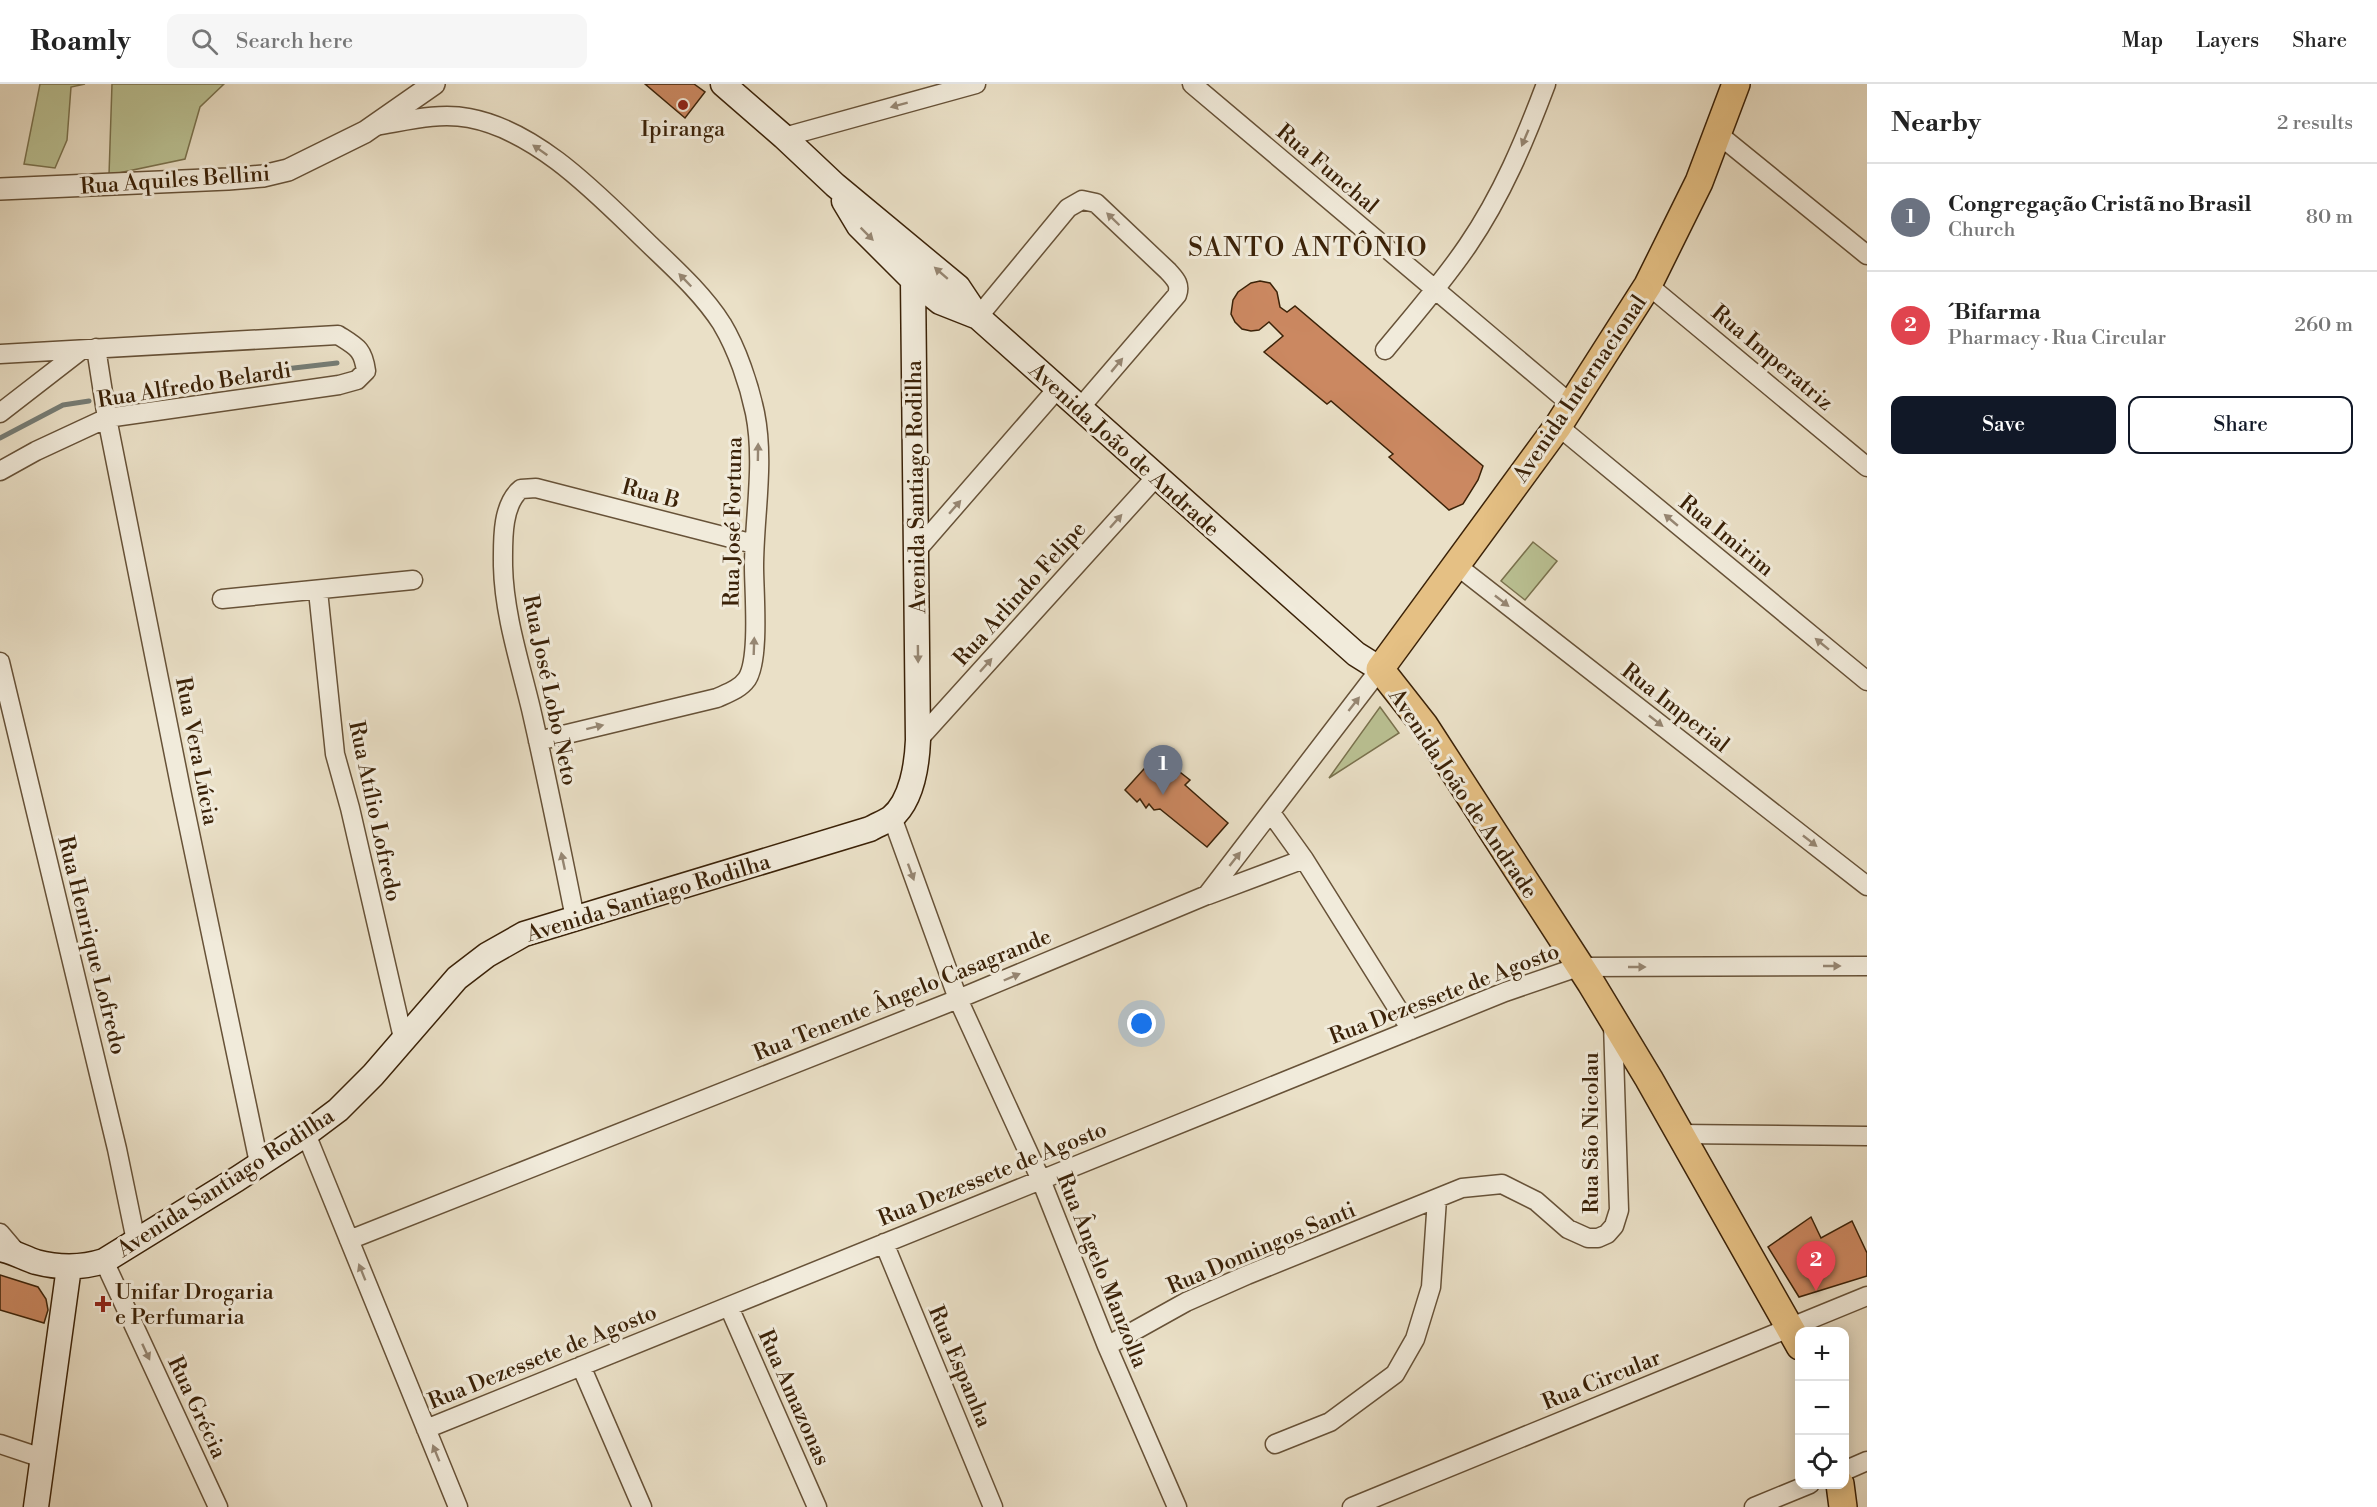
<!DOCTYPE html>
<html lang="en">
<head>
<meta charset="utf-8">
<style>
	body { margin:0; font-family:"Libre Bodoni",serif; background:#f6f6f6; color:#222 }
	.controls { position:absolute; right:18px; bottom:18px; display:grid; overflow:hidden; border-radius:12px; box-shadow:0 3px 15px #0003 }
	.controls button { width:54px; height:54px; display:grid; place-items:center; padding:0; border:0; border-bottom:2px solid #e0e0e0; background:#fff; color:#222; font:30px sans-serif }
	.you { position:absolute; left:1142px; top:940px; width:21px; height:21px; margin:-15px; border:4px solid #fff; border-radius:50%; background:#1a73e8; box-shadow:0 0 0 9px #1a73e833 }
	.badge { display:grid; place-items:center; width:39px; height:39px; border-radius:50%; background:#111827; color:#fff; font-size:20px; font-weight:700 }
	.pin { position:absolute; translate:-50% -50px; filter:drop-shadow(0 2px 3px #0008) }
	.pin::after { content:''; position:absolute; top:32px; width:21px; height:18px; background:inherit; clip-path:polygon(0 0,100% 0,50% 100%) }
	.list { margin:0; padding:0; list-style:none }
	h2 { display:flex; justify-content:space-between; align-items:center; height:78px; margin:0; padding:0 24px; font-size:26px }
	h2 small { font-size:20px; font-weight:400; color:#767676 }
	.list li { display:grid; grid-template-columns:39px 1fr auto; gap:18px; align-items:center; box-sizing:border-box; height:108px; padding:0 24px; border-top:2px solid #e0e0e0 }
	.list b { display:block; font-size:22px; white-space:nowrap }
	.list p { margin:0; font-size:20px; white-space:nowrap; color:#767676 }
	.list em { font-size:20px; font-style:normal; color:#767676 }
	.actions { display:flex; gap:12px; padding:18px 24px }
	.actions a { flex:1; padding:14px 0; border:2px solid #111827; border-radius:12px; text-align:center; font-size:21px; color:#111827 }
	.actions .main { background:#111827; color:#fff }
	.icon { flex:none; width:33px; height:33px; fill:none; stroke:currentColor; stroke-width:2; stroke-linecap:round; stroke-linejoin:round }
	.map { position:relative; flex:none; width:1867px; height:1423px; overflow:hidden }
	header { display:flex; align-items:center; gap:36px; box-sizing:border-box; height:84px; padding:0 30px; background:#fff; border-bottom:2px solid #e0e0e0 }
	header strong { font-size:28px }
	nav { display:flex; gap:33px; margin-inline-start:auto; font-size:21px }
	.search { width:420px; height:54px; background:#f6f6f6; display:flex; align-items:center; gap:15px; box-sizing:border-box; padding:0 21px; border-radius:12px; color:#767676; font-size:22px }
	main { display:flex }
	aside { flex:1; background:#fff }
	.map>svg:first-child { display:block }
</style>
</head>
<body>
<header>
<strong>Roamly</strong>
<div class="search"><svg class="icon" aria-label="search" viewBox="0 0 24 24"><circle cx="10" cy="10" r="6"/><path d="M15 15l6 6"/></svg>Search here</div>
<nav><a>Map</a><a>Layers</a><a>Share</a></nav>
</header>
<main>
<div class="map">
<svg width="1867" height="1423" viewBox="0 0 1867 1423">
	<rect width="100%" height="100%" fill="#eae0c7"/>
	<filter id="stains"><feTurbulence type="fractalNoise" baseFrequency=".00333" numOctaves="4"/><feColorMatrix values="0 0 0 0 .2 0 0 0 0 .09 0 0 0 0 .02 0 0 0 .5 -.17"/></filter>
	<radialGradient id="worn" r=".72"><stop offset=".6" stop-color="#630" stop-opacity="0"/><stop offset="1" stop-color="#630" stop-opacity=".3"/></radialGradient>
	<path fill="#bac193" stroke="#7a724e" stroke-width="1.5" d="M40 0H85L71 3 67 56 55 84 24 80Z
		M112 0H224L200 23 185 75 109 91Z
		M1533 458 1557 477 1525 516 1501 497Z
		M1380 623 1399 649 1329 694Z"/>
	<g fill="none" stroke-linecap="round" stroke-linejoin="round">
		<path stroke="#767d76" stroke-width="5" d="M268 287 337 279
			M0 354 63 321 89 317"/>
	</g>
	<path fill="#cb8861" stroke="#3b2208" stroke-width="1.5" d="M645 0H694L705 8 685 34Z
		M1260 197 1270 199 1277 208 1280 223 1287 228 1295 222 1483 382 1478 396 1463 420 1449 426 1389 373 1393 370 1331 317 1327 320 1264 268 1283 252 1269 238 1259 246 1251 247 1242 245 1235 238 1231 230 1233 216 1238 208 1251 199Z
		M1162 665 1172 674 1167 678 1190 696 1185 701 1228 739 1207 763 1160 725 1154 726 1149 720 1146 724 1140 715 1137 718 1125 706Z
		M1811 1133 1821 1154 1852 1137 1867 1169V1192L1799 1213 1768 1163Z
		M0 1191 38 1203 46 1215 48 1226 44 1239 0 1226Z"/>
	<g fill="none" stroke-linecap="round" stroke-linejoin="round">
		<defs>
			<path id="minor" d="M1192 0 1572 321
				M375 42C406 37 438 28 469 34 539 47 600 113 649 160 674 184 703 210 722 240 737 265 749 300 755 329 765 379 754 433 754 483 754 508 760 575 747 595 740 605 728 609 717 614L538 657
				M1718 50 1867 171
				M784 53 976 0
				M1648 201 1867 383
				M978 233 1068 124 1082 116 1096 119 1168 187C1175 195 1181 200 1177 211L1079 325
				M96 264 107 334 182 711 259 1079
				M1385 266C1413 232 1443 198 1468 161 1502 111 1525 56 1546 0
				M0 270 338 251C357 263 363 265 366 287L357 296 339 301 107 334 36 367 0 387
				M0 329 80 267
				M1558 342 1867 597
				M916 467 1057 305
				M1456 481 1867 802
				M318 507 335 670 350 724 403 954
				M222 515 413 496
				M0 578 117 1065 136 1157
				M918 656 1155 394
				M1271 729 1304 775 1411 946
				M892 733 958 915 1041 1096 1107 1262 1177 1423
				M1208 811 1304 775
				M575 834C561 764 547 695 531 625 520 579 504 530 503 482 503 459 501 421 521 405L536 404 754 460
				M306 1050 458 1423
				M1679 1050 1867 1052
				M0 1149 17 1169
				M349 1156 958 915 1207 811 1380 585
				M884 1159 993 1423
				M104 1177 218 1423
				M729 1223 817 1423
				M1107 1262 1186 1218 1247 1191 1462 1104 1502 1100 1536 1117 1568 1145 1588 1154H1598L1607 1150 1614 1142 1619 1126 1613 939
				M581 1282 642 1423
				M426 1345 1411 946 1505 908 1578 883 1867 882
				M0 1360 42 1374
				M1275 1360 1330 1338 1395 1290 1415 1255 1431 1203 1437 1115
				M1844 1387 1867 1377
				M1352 1423 1867 1212
				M1754 1423 1810 1400"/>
			<path id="tertiary" d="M0 105 228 95 263 92 288 86 365 48 434 0"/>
			<path id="secondary" d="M723 0 784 53 835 101 958 203 978 233 1356 570 1380 585
				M844 117 859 142 913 196 940 218 978 233
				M0 1165C14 1168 24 1174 36 1178 59 1184 82 1184 104 1177L237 1095 306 1050 338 1026 373 991 457 894 487 871 524 850 870 745C877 741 885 738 891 734 912 717 917 680 918 656L913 196
				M36 1423 69 1183"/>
			<path id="primary" d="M1736 0 1699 98 1648 201 1558 342 1380 585 1424 641 1591 899 1649 995 1800 1262
				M1840 1400 1843 1423"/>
		</defs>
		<use href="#minor" stroke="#675238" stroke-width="21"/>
		<use href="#tertiary" stroke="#675238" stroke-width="24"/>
		<use href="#secondary" stroke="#3b2208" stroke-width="27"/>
		<use href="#primary" stroke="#3b2208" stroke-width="30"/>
		<use href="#minor" stroke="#f1ebdb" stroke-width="18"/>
		<use href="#tertiary" stroke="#f1ebdb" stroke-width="21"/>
		<use href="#secondary" stroke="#f1ebdb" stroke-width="24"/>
		<use href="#primary" stroke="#e5c084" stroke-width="27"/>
	</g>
	<defs><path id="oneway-solid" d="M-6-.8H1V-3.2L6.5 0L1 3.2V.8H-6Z" transform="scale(1.5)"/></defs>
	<g fill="#968672">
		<use href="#oneway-solid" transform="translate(899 21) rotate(165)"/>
		<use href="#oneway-solid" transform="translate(1525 54) rotate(113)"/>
		<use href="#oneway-solid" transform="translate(540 66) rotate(-145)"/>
		<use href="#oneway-solid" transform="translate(1113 135) rotate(-136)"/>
		<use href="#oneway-solid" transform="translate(867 150) rotate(45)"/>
		<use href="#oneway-solid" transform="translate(941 189) rotate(-139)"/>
		<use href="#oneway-solid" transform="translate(685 196) rotate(-134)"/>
		<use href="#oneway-solid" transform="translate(1117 281) rotate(-50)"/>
		<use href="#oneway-solid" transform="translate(758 368) rotate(-89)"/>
		<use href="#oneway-solid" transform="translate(955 423) rotate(-49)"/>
		<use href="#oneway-solid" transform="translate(1671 436) rotate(-140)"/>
		<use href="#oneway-solid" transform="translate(1116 437) rotate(-48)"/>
		<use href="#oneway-solid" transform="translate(1502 517) rotate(38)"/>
		<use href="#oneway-solid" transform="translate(1822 560) rotate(-141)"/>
		<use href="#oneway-solid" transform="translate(754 562) rotate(-88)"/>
		<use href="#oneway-solid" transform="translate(918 570) rotate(89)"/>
		<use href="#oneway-solid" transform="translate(986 581) rotate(-48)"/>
		<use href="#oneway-solid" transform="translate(1354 620) rotate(-52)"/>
		<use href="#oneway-solid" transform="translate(1656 637) rotate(38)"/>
		<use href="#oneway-solid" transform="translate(595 643) rotate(-14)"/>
		<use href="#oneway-solid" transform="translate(1810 757) rotate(38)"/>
		<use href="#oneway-solid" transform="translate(1235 775) rotate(-52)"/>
		<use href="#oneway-solid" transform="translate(563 777) rotate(-102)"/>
		<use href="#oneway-solid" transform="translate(911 788) rotate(70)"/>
		<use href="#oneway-solid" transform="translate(1832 882)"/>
		<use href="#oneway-solid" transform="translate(1637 883)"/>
		<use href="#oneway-solid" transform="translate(1012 893) rotate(-23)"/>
		<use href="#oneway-solid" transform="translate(362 1188) rotate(-112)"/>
		<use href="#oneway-solid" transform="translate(146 1268) rotate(65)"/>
		<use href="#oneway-solid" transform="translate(436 1369) rotate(-112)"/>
	</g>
	<g fill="#8f2418" stroke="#f1ebdb" stroke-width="2">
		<circle cx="683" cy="21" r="6"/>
		<path d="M100 1211h6v6h6v6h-6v6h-6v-6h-6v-6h6z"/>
	</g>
	<g text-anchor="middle" stroke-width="6" stroke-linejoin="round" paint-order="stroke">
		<g font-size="22" fill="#3b2208" stroke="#f1ebdb">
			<text x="683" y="52">Ipiranga</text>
			<text x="115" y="1215" text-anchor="start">Unifar Drogaria<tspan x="115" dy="25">e Perfumaria</tspan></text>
		</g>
		<g font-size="22" fill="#3b2208" stroke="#f1ebdb">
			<text transform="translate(1328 84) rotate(40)" y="8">Rua Funchal</text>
			<text transform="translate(175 95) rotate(-4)" y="8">Rua Aquiles Bellini</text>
			<text transform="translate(1773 273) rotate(40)" y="8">Rua Imperatriz</text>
			<text transform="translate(194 300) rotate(-9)" y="8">Rua Alfredo Belardi</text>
			<text transform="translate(1579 304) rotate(-56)" y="8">Avenida Internacional</text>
			<text transform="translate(1125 365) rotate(42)" y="8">Avenida João de Andrade</text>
			<text transform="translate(915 403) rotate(-91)" y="8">Avenida Santiago Rodilha</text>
			<text transform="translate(651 409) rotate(15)" y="8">Rua B</text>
			<text transform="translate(732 438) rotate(-89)" y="8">Rua José Fortuna</text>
			<text transform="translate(1727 451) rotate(39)" y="8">Rua Imirim</text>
			<text transform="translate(1019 509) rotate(-48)" y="8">Rua Arlindo Felipe</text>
			<text transform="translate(551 606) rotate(78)" y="8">Rua José Lobo Neto</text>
			<text transform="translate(1676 623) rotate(38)" y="8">Rua Imperial</text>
			<text transform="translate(198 667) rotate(79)" y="8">Rua Vera Lúcia</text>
			<text transform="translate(1464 709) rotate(56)" y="8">Avenida João de Andrade</text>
			<text transform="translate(376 727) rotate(78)" y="8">Rua Atílio Lofredo</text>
			<text transform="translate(648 813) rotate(-17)" y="8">Avenida Santiago Rodilha</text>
			<text transform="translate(93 861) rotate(76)" y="8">Rua Henrique Lofredo</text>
			<text transform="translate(1444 909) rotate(-21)" y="8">Rua Dezessete de Agosto</text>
			<text transform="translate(902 910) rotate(-22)" y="8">Rua Tenente Ângelo Casagrande</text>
			<text transform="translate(1590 1049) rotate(-90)" y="8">Rua São Nicolau</text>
			<text transform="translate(992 1089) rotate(-22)" y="8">Rua Dezessete de Agosto</text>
			<text transform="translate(225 1098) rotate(-33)" y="8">Avenida Santiago Rodilha</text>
			<text transform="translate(1261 1163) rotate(-23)" y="8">Rua Domingos Santi</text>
			<text transform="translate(1103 1186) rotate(68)" y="8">Rua Ângelo Manzolla</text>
			<text transform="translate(542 1272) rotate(-22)" y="8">Rua Dezessete de Agosto</text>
			<text transform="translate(961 1282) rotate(67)" y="8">Rua Espanha</text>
			<text transform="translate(1601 1295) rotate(-22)" y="8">Rua Circular</text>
			<text transform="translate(795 1313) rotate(66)" y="8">Rua Amazonas</text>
			<text transform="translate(198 1323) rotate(65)" y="8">Rua Grécia</text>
		</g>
		<g font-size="26" letter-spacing="1.5" fill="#3b2208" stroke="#f1ebdb">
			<text x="1308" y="172">SANTO ANTÔNIO</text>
		</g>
	</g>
	<rect width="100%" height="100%" filter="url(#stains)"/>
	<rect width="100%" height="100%" fill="url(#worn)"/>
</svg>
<div class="controls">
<button>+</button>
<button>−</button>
<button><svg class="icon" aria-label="locate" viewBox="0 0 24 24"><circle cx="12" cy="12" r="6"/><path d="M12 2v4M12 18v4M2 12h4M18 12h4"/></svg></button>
</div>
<div class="you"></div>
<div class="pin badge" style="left:1163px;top:711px;background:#6b7280">1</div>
<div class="pin badge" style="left:1816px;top:1207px;background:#e0444e">2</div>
</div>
<aside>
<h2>Nearby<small>2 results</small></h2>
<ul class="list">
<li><span class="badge" style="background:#6b7280">1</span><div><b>Congregação Cristã no Brasil</b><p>Church</p></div><em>80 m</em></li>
<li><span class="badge" style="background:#e0444e">2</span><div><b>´Bifarma</b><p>Pharmacy · Rua Circular</p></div><em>260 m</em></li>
</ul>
<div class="actions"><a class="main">Save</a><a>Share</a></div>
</aside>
</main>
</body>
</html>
